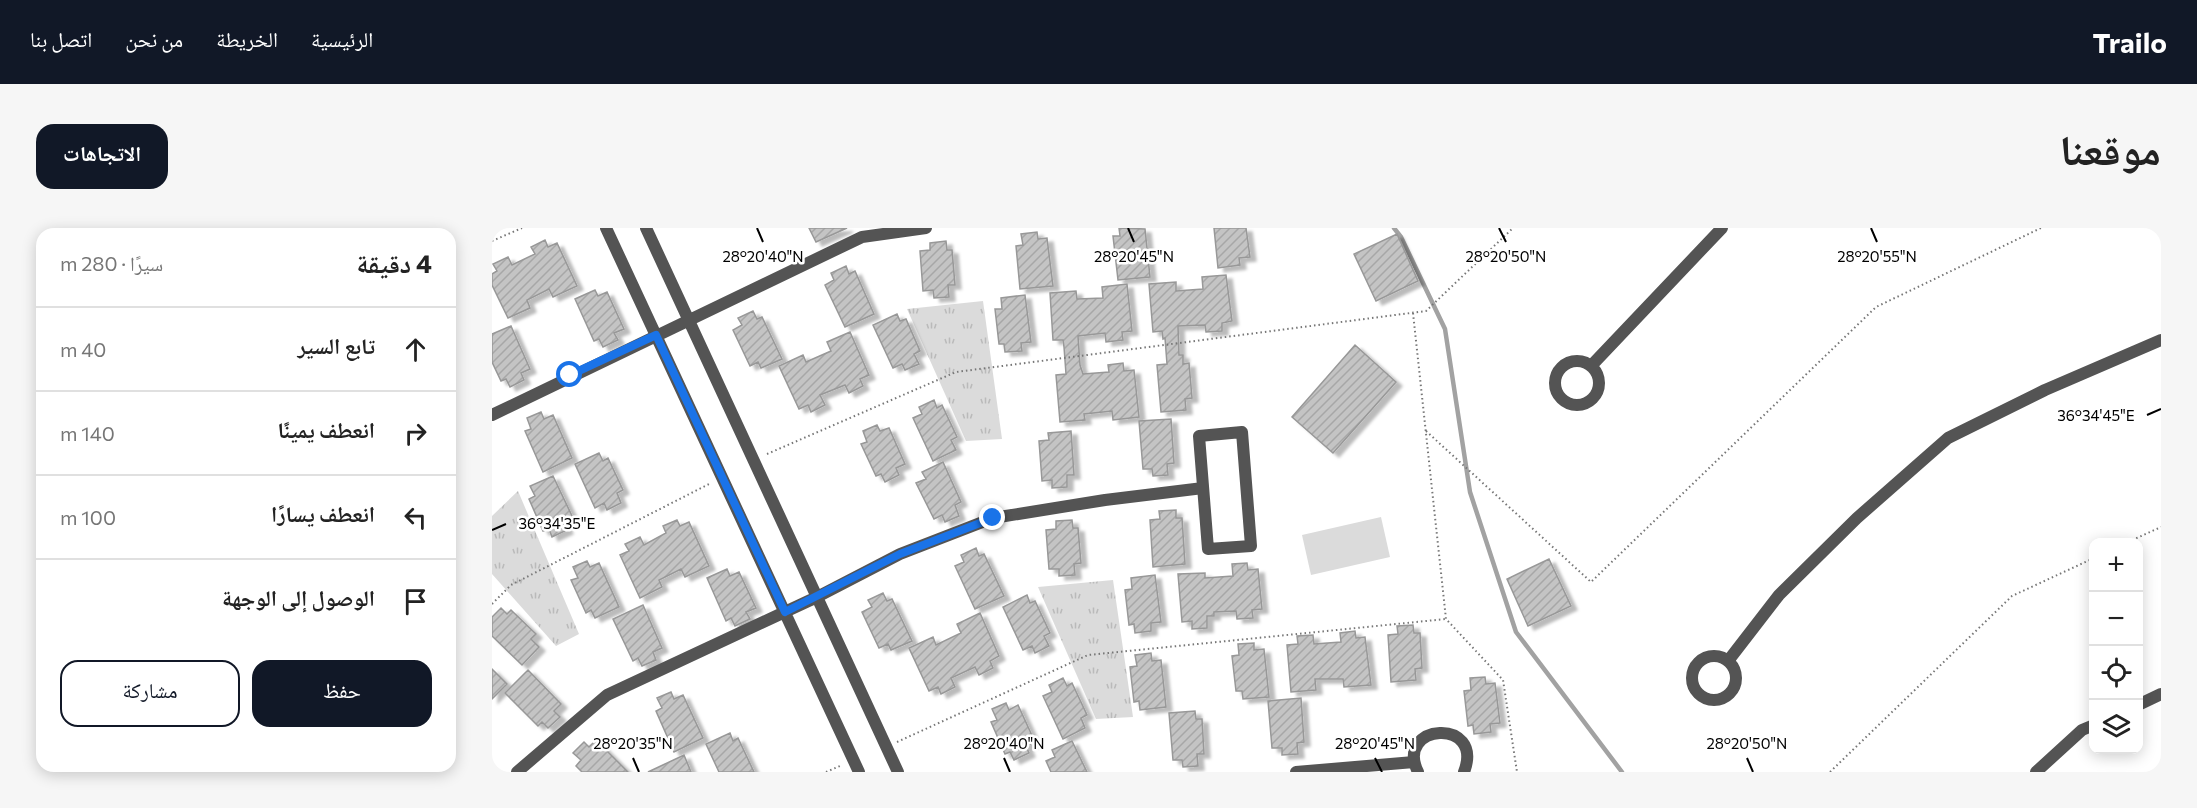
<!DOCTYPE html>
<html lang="ar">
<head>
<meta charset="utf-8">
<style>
	body { margin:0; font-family:Commissioner,"Noto Naskh Arabic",sans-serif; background:#f6f6f6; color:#222; direction:rtl }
	.controls { position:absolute; right:18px; bottom:18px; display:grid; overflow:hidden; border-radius:12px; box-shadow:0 3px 15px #0003 }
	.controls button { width:54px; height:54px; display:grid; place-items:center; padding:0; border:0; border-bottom:2px solid #e0e0e0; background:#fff; color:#222; font:30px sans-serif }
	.stop { position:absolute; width:18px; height:18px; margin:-14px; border:4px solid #1a73e8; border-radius:50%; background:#fff }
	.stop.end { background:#1a73e8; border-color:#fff; box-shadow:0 2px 6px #0008 }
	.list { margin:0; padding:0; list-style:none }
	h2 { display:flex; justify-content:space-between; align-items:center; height:78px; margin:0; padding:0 24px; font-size:26px }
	h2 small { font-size:20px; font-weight:400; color:#767676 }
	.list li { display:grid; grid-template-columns:39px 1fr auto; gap:18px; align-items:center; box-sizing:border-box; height:84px; padding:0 24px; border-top:2px solid #e0e0e0 }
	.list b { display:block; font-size:22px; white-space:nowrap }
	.list em { font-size:20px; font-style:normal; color:#767676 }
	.actions { display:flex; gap:12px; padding:18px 24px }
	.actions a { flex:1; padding:14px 0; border:2px solid #111827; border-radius:18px; text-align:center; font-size:21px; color:#111827 }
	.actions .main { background:#111827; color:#fff }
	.icon { flex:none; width:33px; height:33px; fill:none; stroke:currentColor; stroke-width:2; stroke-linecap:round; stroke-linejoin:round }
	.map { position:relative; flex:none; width:1669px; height:544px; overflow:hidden; direction:ltr; border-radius:18px }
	header { display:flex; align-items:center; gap:36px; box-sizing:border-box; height:84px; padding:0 30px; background:#111827; color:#fff }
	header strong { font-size:28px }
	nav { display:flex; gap:33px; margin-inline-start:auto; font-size:21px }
	.intro { display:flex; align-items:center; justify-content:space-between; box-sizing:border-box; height:144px; padding:0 36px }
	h1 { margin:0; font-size:42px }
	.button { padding:15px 27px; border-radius:18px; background:#111827; color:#fff; font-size:21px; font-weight:700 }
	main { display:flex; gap:36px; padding:0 36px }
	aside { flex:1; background:#fff; border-radius:18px; box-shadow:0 3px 15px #0003 }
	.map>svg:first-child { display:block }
</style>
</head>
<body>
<header>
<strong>Trailo</strong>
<nav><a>الرئيسية</a><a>الخريطة</a><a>من نحن</a><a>اتصل بنا</a></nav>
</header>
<div class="intro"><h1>موقعنا</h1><a class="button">الاتجاهات</a></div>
<main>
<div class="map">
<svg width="1669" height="544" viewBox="0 0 1669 544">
	<defs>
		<pattern id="park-tufts" width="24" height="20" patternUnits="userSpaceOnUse" patternTransform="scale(1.5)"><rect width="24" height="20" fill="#dbdbdb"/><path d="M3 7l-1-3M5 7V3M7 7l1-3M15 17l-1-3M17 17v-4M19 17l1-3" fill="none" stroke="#bababa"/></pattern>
		<pattern id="building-hatch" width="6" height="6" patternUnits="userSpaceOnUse" patternTransform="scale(1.5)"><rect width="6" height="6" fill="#c4c4c4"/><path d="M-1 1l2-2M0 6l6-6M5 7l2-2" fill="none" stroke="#a7a7a7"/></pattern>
		<filter id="shadow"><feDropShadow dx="6" dy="4" stdDeviation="1.5" flood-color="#0004"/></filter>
	</defs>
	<rect width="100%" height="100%" fill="#fff"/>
	<path fill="url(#park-tufts)" d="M491 73 510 211 474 213 415 81Z
		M26 263 87 406 64 418 0 346V288Z
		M621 352 641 489 604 491 546 359Z"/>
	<path fill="#dbdbdb" d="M889 289 898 329 819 347 810 307Z"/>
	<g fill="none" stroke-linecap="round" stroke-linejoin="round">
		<path stroke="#a2a2a2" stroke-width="4.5" d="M902 0 909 9 953 101 978 264 1024 404 1130 544"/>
	</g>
	<path fill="url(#building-hatch)" stroke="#989898" stroke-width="1.5" filter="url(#shadow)" d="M317 0H355L324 14Z
		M627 0 653 1 658 49 626 52 621 8H628Z
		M722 0H754L758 29 747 30 748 37 726 40Z
		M545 4 546 11 555 10 561 58 528 61 524 18 531 17 529 6Z
		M905 6 926 53 884 73 862 26Z
		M53 12 56 19 65 15 85 58 61 69 57 61 35 72 38 80 16 90 0 57V46L5 43 1 36 16 29 20 37 43 26 39 19Z
		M454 13 455 22H460L463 57H456L457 69 442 70 441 62 431 63 428 23 438 22V15Z
		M354 38 357 46 363 43 382 86 353 99 333 57 342 52 339 45Z
		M734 47 740 93 730 95V103L714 104 713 97 686 98 687 127H691V136L697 135 700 170 693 171 694 182 669 184 665 137 675 136 673 110 671 111 670 103 661 104 657 56 684 54V63L711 61 710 49Z
		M635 56 640 103 630 104 631 112 614 114 613 105 586 108 588 137 591 146 617 144 616 137 631 135 632 143 642 142 647 189 621 192 620 183 592 186 593 192 568 194 564 147 574 146 572 119 571 112H561L558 65 584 63 585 71 611 70 610 59Z
		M103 62 106 68 115 64 132 101 122 105 126 112 111 119 107 111 102 113 83 71Z
		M533 67 539 114 529 115 530 123 513 124 512 116H507L503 81H510L509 70Z
		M261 83 265 91 270 89 290 131 269 140 266 134 258 138 241 102 250 97 246 90Z
		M405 86 408 93 414 91 428 123 422 126 427 136 413 142 410 136 401 140 381 97Z
		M19 98 38 141 29 145 32 152 18 159 14 151 9 153 0 134V106Z
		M358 104 377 147 368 151 371 158 357 165 353 157 328 167 333 177 319 184 316 177 307 181 287 138 311 127 314 134 339 123 335 114Z
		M863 117 904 154 841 225 800 189Z
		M442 172 445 180 450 177 465 209 459 212 464 222 441 233 421 190 430 186 427 179Z
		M49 184 52 191 61 187 80 230 51 244 33 203 39 201 35 190Z
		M679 191 682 235 675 236 676 247 661 248 660 241H651L647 193Z
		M385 197 388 203 397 200 413 236 404 240 407 247 393 254 389 246 384 248 369 216 375 214 371 203Z
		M579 203 582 247H575V259L560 260V252L550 253 547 213 557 212 556 205Z
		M107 225 111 233 116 230 131 262 125 265 129 275 115 282 112 275 103 280 83 236Z
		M451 234 469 274 463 277 467 288 453 294 450 287 442 291 424 255 434 251 430 244Z
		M61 248 81 290 72 295 75 302 60 309 57 301 51 303 37 271 43 268 38 258Z
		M684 282V290H690L693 336 661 339 658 292 668 291 667 283Z
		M185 292 188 298 197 294 217 338 193 349 189 341 167 352 170 359 148 370 128 327 137 323 133 316 148 309 152 317 174 305 171 298Z
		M580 292 581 300H586L589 335 582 336 583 347 567 348V341H557L554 302 564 301V293Z
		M484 320 487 328 492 326 512 368 483 381 463 338 472 334 469 327Z
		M1057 331 1079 378 1036 398 1015 351Z
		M95 333 98 339 107 335 127 379 103 390 99 382 94 385 79 352 86 350 81 339Z
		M755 335 756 342 766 341 770 381 760 382 761 390 745 391 744 383 722 384V388H715V400L700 401V393L690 394 686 346 713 345V350L741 348 740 336Z
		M235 341 238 348 247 344 264 380 254 384 258 391 243 398 239 390 234 393 215 350Z
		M663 347 669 394 659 395V403L643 405 642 396 637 397 633 362 640 361 639 350Z
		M391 365 395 373 400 371 420 413 399 422 396 416 387 420 370 384 380 379 376 372Z
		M535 367 538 375 543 373 558 405 552 408 557 418 543 425 540 418 531 422 511 379Z
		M151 377 170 420 161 424 164 432 150 438 146 430 141 433 121 391Z
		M9 380 15 386 19 382 44 406 39 411 47 419 30 437 0 408V389Z
		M488 385 507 428 498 433 501 440 487 447 483 439 459 450 463 459 449 466 446 459 437 463 417 420 441 409 444 417 469 405 465 396Z
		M921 397 922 405H928L930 440 923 441 924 452 899 454 896 407 906 406 905 398Z
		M863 403 864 410 873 409 879 457 852 459 851 451H823L824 462 799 464 795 417 806 416 805 408 821 407 822 416 849 414 848 405Z
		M762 415V422L772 421 777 469 751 471 750 463H744L740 428 747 427 746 416Z
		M659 425 660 433 669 432 674 479 648 482 647 473 642 474 638 439 645 438 643 427Z
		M0 441 15 456 0 471Z
		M36 442 69 476 62 483 68 489 56 500 50 494 46 498 13 465Z
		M993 449 994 456 1003 455 1008 495 998 496 999 504 982 506 981 497 976 498 972 463 979 462 978 450Z
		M571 450 575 458 580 455 595 487 589 490 593 500 571 511 551 468 560 464 557 457Z
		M179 464 182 471 191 467 211 510 182 524 164 483 170 480 165 470Z
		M809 470 812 514 805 515 806 526 790 527V520H780L776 473Z
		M514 475 517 482 526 477 543 514 534 518 537 525 522 532 518 524 513 526 499 494 505 492 500 481Z
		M703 483 704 491H710L712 526H705L706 538 691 539 690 532H681L677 485Z
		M238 505 241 513 246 510 262 544H227L214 516Z
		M104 512 136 544H90L84 538 89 532 81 525 92 514 97 519Z
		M580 513 595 544H559L554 533 563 529 560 522Z
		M192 527 199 544H156Z"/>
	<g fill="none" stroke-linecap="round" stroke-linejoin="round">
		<path stroke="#767676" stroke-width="2" stroke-dasharray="1.5 3" stroke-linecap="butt" d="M0 13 30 0
			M921 85 954 391 1011 452 1025 544
			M934 203 1099 354 1384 79 1549 0
			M275 226 464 144 934 83 1021 0
			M1636 314 1669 299
			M0 376 19 357 217 256
			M405 514 596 427 954 391
			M334 544 348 538
			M1338 544 1520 368 1602 330"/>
		<path stroke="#545454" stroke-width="12" d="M114 0 367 544
			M154 0 406 544
			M1063 155a22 22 0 1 1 44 0a22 22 0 1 1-44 0Z
			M1099 138 1230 0
			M0 187 370 9 434 0
			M750 204 759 318 716 321 707 208Z
			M1200 450a22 22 0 1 1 44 0a22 22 0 1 1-44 0Z
			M1236 433 1287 367 1365 290 1456 210 1553 162 1669 112
			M1646 477 1669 466
			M25 544 115 467 325 369 408 326 501 290 613 272 711 260
			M804 544 922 534
			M926 544C902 495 993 489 972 544
			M1544 544 1590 502 1602 497"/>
	</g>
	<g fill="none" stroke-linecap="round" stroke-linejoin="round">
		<path stroke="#1a73e8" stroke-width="8" d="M78 147 164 107 293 384 408 326 501 290"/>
	</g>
	<path fill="none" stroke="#000" stroke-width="2" d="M265 0 271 14M636 0 642 14M1007 0 1014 14M1379 0 1385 14M1655 187 1669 181M0 302 14 296M141 530 147 544M512 530 518 544M883 530 890 544M1255 530 1261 544"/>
	<g font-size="15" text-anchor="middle" fill="#000" stroke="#fff" stroke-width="5" stroke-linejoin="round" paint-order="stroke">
		<text x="271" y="34">28°20'40"N</text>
		<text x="642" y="34">28°20'45"N</text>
		<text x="1014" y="34">28°20'50"N</text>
		<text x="1385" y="34">28°20'55"N</text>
		<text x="1604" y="193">36°34'45"E</text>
		<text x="65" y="301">36°34'35"E</text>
		<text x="141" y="521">28°20'35"N</text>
		<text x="512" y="521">28°20'40"N</text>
		<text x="883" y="521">28°20'45"N</text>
		<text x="1255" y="521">28°20'50"N</text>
	</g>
</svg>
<div class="controls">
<button>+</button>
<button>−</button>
<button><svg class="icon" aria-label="locate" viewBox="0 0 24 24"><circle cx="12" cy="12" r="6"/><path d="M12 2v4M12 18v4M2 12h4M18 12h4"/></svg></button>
<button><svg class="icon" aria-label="layers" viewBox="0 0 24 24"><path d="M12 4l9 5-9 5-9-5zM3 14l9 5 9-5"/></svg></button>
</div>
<div class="stop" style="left:78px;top:147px"></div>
<div class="stop end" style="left:501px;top:290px"></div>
</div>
<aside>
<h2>4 دقيقة<small>سيرًا · 280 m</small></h2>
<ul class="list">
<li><svg class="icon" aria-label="ahead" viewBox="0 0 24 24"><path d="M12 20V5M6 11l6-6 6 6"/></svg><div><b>تابع السير</b></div><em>40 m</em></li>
<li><svg class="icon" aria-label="right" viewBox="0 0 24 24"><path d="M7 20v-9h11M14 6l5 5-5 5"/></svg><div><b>انعطف يمينًا</b></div><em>140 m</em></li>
<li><svg class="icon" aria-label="left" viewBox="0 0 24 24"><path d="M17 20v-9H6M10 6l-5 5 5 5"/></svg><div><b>انعطف يسارًا</b></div><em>100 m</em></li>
<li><svg class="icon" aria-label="arrive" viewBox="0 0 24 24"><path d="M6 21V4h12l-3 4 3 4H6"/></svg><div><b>الوصول إلى الوجهة</b></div></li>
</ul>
<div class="actions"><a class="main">حفظ</a><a>مشاركة</a></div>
</aside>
</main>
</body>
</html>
